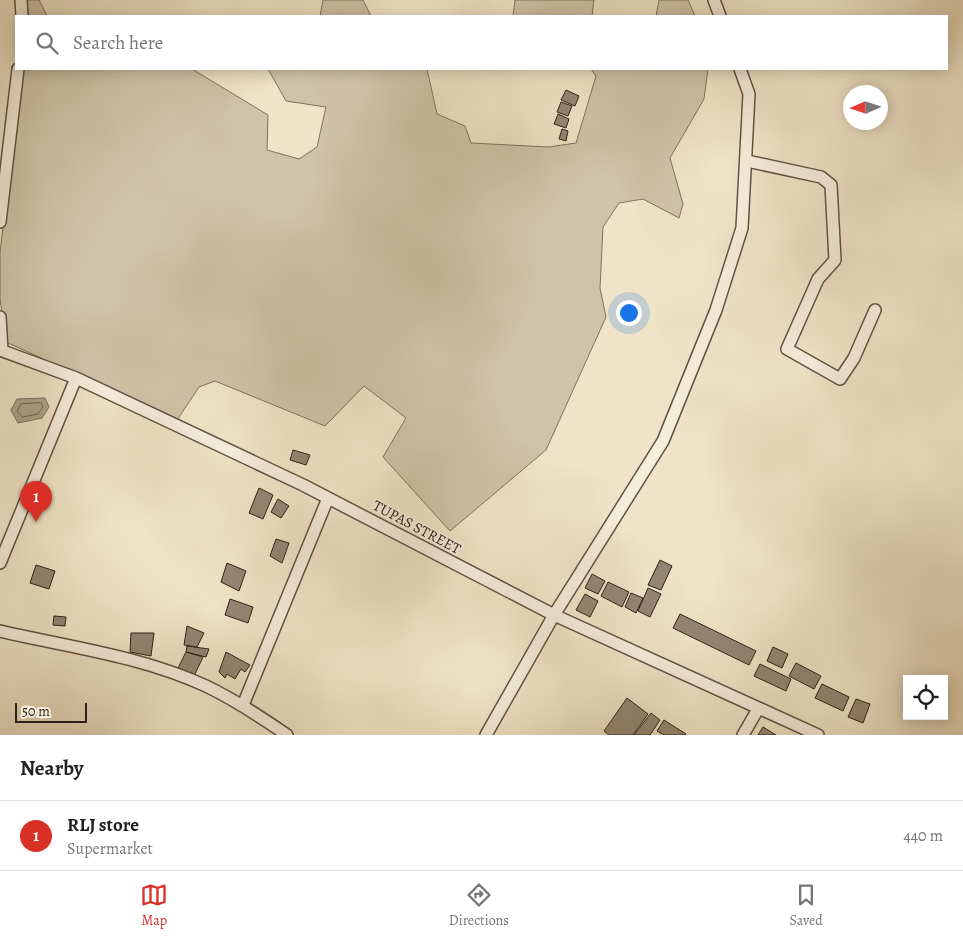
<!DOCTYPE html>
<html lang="en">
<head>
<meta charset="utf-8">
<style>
	body { margin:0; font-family:Alegreya,serif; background:#f6f6f6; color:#222 }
	.controls { position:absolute; right:15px; bottom:15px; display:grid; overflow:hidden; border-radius:0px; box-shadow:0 2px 12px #0003 }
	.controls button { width:45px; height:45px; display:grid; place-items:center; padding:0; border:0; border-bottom:1px solid #e0e0e0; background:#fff; color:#222; font:25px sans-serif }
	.compass { position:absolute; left:843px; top:85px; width:45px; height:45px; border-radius:50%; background:#fff; box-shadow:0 2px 12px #0003; rotate:267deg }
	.scale { position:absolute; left:15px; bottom:12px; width:72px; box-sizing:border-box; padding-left:5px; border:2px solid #302118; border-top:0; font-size:14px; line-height:18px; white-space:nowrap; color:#302118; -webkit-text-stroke:4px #f5eddb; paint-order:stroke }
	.you { position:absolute; left:628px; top:312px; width:18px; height:18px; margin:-12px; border:4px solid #fff; border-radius:50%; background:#1a73e8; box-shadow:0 0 0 8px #1a73e833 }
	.badge { display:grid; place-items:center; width:32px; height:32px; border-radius:50%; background:#d93025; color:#fff; font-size:16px; font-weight:700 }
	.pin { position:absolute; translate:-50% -41px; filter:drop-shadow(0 1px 2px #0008) }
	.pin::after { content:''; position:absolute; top:26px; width:18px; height:15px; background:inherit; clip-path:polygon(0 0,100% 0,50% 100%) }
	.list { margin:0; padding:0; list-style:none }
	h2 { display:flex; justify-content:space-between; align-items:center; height:65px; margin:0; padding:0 20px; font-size:21px }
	h2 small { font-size:16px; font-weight:400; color:#767676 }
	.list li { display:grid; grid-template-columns:32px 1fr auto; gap:15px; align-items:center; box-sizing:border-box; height:70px; padding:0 20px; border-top:1px solid #e0e0e0 }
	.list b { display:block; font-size:19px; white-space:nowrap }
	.list p { margin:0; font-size:16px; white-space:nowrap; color:#767676 }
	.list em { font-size:16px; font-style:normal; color:#767676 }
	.icon { flex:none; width:28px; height:28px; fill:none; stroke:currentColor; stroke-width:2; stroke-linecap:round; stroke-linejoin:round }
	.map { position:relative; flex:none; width:963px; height:735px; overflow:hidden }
	.search { position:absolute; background:#fff; box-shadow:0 2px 12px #0003; left:15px; right:15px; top:15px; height:55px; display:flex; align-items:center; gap:12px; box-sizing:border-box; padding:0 18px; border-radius:0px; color:#767676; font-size:19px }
	.sheet { height:135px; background:#fff }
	nav { display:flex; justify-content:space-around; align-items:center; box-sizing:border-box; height:70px; border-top:1px solid #e0e0e0; background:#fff; font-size:14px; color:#767676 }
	nav a { display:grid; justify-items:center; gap:2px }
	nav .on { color:#d93025 }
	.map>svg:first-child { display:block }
</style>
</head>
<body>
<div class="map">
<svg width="963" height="735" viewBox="0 0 963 735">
	<rect width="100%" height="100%" fill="#efe4c7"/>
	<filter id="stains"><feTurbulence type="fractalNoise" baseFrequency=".004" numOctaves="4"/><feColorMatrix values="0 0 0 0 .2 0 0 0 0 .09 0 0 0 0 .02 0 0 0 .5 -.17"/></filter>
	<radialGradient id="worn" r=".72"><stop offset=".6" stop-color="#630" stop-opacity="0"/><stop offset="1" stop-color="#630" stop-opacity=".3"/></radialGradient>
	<path fill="#cfc3a9" stroke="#807260" d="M23 0H39L47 16H25Z
		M323 0H363L371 16H320Z
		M515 0H594L592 16H513Z
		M659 0H688L695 16H656Z
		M21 69H192L268 115 267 150 299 159 317 147 326 107 286 101 268 69H427L437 114 465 126 471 143 549 147 576 143 596 76 591 69H708L704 99 670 158 683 204 679 218 643 199 619 203 603 227 600 288 606 317 546 450 450 531 383 457 406 418 364 386 325 426 215 381 199 387 177 420 6 342 0 299V253Z"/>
	<path fill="#aea28c" stroke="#7c6e5e" d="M45 398 49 407 42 418 18 423 11 410 17 399Z"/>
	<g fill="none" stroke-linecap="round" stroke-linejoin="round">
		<path stroke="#6f6252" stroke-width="1" d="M41 403 43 407 38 414 22 417 17 411 21 404Z"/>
	</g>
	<path fill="#938673" stroke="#302118" d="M566 90 579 96 575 106 561 100Z
		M561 102 572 106 568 116 557 112Z
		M558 114 569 119 566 128 554 124Z
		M562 129 568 131 566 141 559 139Z
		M293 450 310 455 306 465 290 460Z
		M259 488 273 495 263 519 249 513Z
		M278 499 289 506 281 518 271 512Z
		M276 539 289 543 282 563 270 556Z
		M660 560 672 566 661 590 648 585Z
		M227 563 246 571 239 591 221 582Z
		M36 565 55 571 49 589 30 583Z
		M592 574 605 581 598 594 585 588Z
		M608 582 629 592 622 607 601 596Z
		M648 588 661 594 650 617 638 611Z
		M631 593 643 598 636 613 625 607Z
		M585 594 598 601 590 617 576 610Z
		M230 599 253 607 248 623 225 615Z
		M680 614 756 651 749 665 673 628Z
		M54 616 66 617 65 626 53 625Z
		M187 626 204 633 197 647 184 645Z
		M131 633H154L151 656 130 652Z
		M187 646 209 649 206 657 186 652Z
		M773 647 788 654 782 668 767 661Z
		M186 652 203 657 194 676 176 672Z
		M226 652 250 665 245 672 241 669 235 679 227 674 225 678 219 672Z
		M796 663 821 676 814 689 789 676Z
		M760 664 791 679 786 691 754 676Z
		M822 684 849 697 843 711 815 698Z
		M627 698 648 714 633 735H609L604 731Z
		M856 699 870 704 863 723 848 717Z
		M651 713 660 720 650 735H634Z
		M664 720 686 734 685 735H664L657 731Z
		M763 727 776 735H758Z"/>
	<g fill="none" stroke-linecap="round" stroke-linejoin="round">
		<defs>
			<path id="minor" d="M21 0 22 16
				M714 0 720 16
				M747 161 821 177 831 185 835 260 818 279 787 349 840 379 854 358 875 310
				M0 222 18 69
				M0 317 2 350
				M0 350 76 378 303 485 554 615 818 735
				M0 563 76 378
				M0 631C69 647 141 656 206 686 235 700 261 717 287 735
				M243 705 328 498
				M486 735 554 615 663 441 716 310 742 228 749 94 740 69
				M743 735 758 709"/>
		</defs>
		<use href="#minor" stroke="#605244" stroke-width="14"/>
		<use href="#minor" stroke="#f5eddb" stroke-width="11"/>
	</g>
	<g text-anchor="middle" stroke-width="4" stroke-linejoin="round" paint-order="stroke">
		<g font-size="15" fill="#302118" stroke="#f5eddb">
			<text transform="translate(417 527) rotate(28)" y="5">TUPAS STREET</text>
		</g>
	</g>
	<rect width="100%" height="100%" filter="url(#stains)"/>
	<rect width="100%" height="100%" fill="url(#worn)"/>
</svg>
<div class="controls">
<button><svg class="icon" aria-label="locate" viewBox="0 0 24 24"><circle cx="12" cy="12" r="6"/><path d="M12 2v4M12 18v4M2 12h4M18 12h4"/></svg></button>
</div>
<svg class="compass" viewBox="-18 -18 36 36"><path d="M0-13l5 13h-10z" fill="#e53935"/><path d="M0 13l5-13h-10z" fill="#767676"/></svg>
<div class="scale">50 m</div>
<div class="you"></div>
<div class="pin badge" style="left:36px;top:522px">1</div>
<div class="search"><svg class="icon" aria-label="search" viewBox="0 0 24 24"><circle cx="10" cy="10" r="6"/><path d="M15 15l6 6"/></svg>Search here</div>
</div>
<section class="sheet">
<h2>Nearby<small></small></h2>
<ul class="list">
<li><span class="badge">1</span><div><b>RLJ store</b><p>Supermarket</p></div><em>440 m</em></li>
</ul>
</section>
<nav>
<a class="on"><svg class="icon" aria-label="map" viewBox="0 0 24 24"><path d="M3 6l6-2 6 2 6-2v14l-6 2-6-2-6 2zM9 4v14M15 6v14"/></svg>Map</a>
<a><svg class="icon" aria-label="directions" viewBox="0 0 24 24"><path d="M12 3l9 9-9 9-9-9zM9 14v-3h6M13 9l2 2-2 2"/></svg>Directions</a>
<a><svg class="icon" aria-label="saved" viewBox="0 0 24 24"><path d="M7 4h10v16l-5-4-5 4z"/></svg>Saved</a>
</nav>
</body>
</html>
